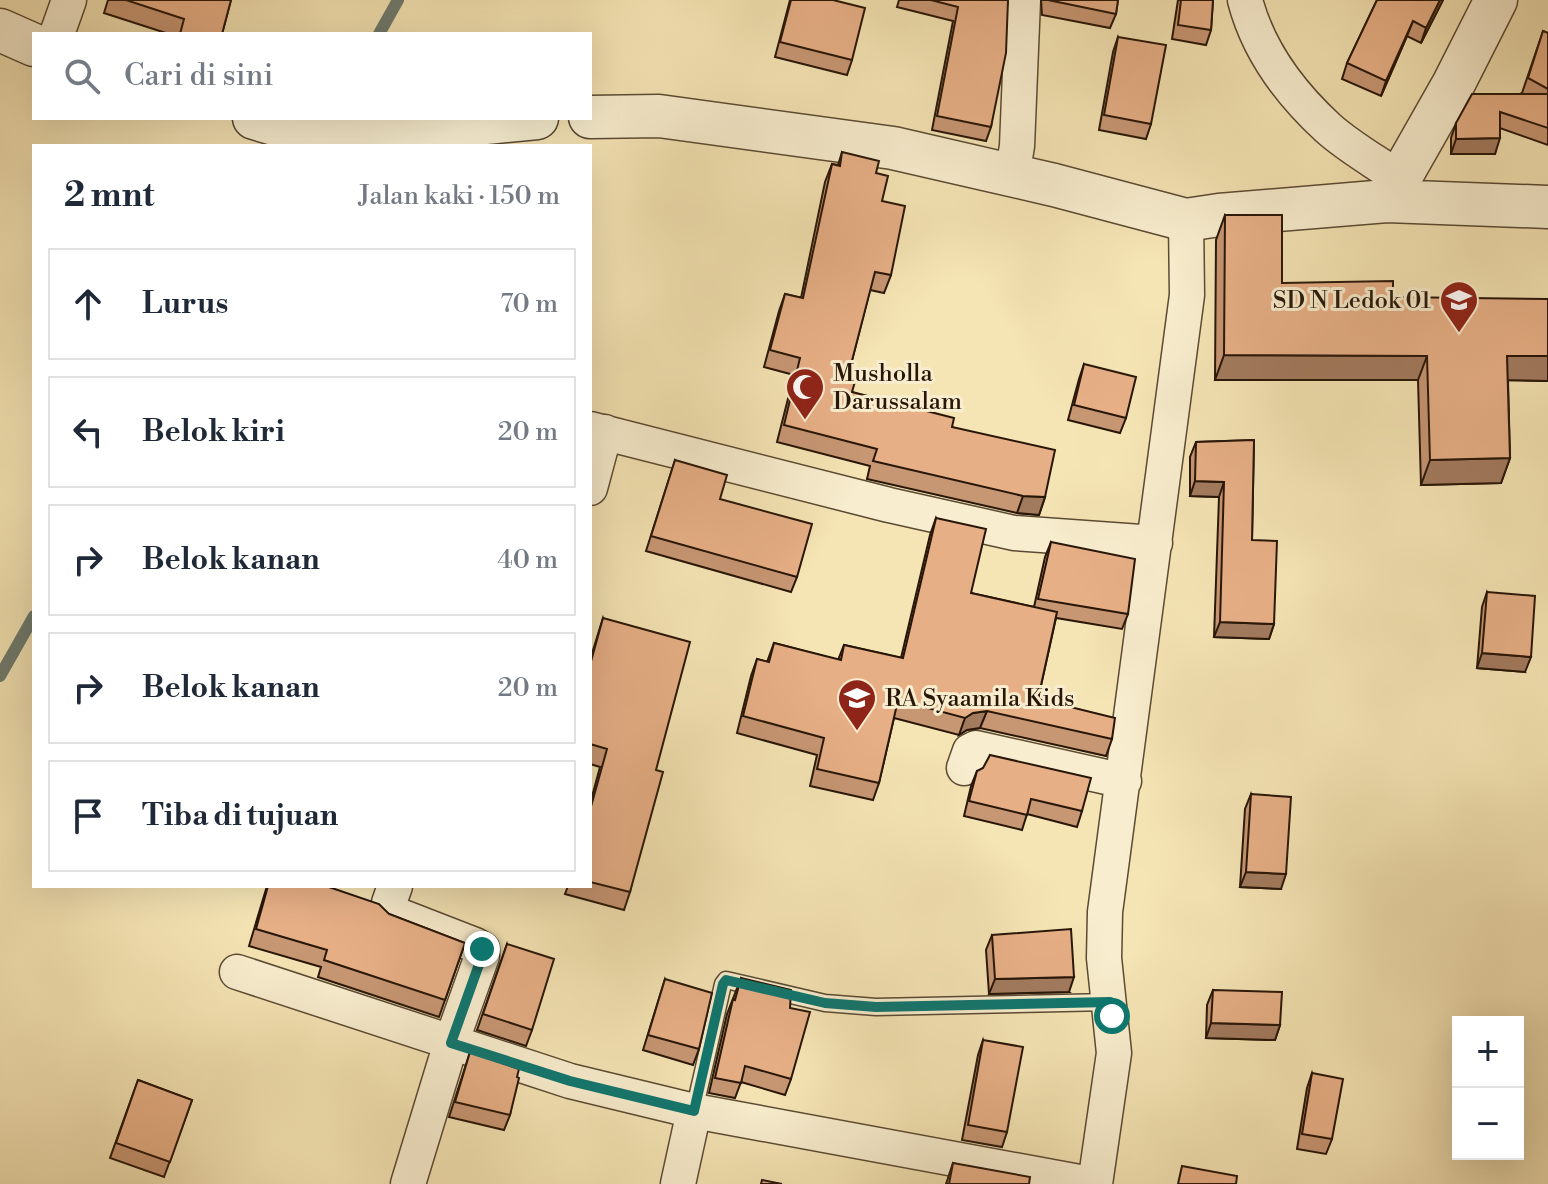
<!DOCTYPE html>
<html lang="id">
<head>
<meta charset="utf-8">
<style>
	body { margin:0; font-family:"Libre Bodoni",serif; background:#f2f2f3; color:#1f2937 }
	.controls { position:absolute; right:24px; bottom:24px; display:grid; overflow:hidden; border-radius:0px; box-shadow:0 8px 32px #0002 }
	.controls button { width:72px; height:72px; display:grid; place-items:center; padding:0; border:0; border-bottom:2px solid #e0e1e3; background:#fff; color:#1f2937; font:40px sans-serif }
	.stop { position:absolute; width:24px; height:24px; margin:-18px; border:6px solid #0f766e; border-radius:50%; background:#fff }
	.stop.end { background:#0f766e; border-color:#fff; box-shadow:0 2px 8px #0008 }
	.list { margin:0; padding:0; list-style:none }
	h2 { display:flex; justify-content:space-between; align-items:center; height:104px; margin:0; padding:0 32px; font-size:34px }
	h2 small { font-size:26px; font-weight:400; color:#747a83 }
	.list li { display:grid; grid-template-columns:52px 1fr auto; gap:24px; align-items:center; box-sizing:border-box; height:112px; margin:0 16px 16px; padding:0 16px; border:2px solid #e0e1e3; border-radius:0px }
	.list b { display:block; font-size:30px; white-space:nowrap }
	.list em { font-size:26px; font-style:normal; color:#747a83 }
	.icon { flex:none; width:44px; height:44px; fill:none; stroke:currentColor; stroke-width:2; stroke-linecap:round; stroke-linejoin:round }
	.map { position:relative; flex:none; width:1548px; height:1184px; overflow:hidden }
	.search { position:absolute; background:#fff; box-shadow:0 8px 32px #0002; left:32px; top:32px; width:560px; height:88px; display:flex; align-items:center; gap:20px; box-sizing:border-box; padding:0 28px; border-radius:0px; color:#747a83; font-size:30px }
	.panel { position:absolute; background:#fff; box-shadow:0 8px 32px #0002; left:32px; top:144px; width:560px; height:744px; border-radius:0px }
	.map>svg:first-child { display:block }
</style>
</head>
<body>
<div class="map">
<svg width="1548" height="1184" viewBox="0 0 1548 1184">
	<rect width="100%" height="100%" fill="#f5e4b4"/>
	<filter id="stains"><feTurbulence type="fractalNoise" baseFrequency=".0025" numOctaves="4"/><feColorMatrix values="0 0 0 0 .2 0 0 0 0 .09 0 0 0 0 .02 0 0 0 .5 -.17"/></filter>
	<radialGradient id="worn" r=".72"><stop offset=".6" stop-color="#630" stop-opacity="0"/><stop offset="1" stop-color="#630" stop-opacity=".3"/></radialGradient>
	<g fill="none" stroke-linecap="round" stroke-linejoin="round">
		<path stroke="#6e7a6f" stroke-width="12" d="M379 34 398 0
			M0 676 34 616"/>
		<defs>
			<path id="service" d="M694 1111 723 984 726 980 825 1003 876 1007 1110 1002"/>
			<path id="minor" d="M1245 0C1258 50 1291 94 1328 128 1349 147 1376 162 1399 178
				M57 34 69 0
				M1012 176 1017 146 1023 0
				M590 429 889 505 1014 533 1155 543
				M590 488 605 432
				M964 768 970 751 976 748 1124 781
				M395 886 389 903 390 912 475 945 482 949V956L451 1043 408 1184
				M237 972 570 1081 694 1111 1090 1184
				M678 1184 694 1111
				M1095 1184 1114 1053 1104 958 1105 912 1187 295 1186 220"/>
			<path id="tertiary" d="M0 30 34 45
				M590 117 659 116 893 148 1054 185 1186 220 1219 215 1387 201 1548 207
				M254 118 284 127 405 131 537 118
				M1387 201 1454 83 1496 0"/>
		</defs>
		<use href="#service" stroke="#5b4a33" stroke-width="19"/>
		<use href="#minor" stroke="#5b4a33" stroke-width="37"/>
		<use href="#tertiary" stroke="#5b4a33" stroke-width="45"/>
		<use href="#service" stroke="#f8edce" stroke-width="16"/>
		<use href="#minor" stroke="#f8edce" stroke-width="34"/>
		<use href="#tertiary" stroke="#f8edce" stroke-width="42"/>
	</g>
	<path fill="#c79673" stroke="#281608" stroke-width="2" d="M108 0H231L222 34H169L104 13Z
		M790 0H833L852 60 847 75 775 57Z
		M899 0H1008L991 127 986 141 932 130 953 21 897 7Z
		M1041 0H1118L1116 14 1110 28 1042 15Z
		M1178 0H1213L1211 30 1206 45 1172 39Z
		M1377 0H1443L1421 43 1407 36 1381 96 1342 79 1347 63Z
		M1543 31 1548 33V145L1500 128 1495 154H1451V138L1456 123 1522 93Z
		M1118 37 1151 124 1146 139 1099 130 1113 52Z
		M842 152 876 173 882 201 891 275 884 293 870 290 848 376 852 392 952 427 1045 497 1039 515 1017 513 867 479 870 466 777 442 794 375 764 367 779 311 785 294 801 298 825 182 832 164 838 165Z
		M1225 215 1282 283 1393 297 1548 381 1508 380 1510 458 1501 483 1421 485 1418 380H1215L1216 240Z
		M1084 364 1126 418 1120 433 1068 420 1079 379Z
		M1254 440 1252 540 1274 624 1269 639 1214 637 1219 497 1190 496V457L1196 442Z
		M675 460 797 577 791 592 646 551Z
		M936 518 971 593 1034 607 1045 557 1051 542 1128 614 1122 629 1056 618 1038 699 1112 739 1106 756 980 728 967 730 959 735 894 718 879 783 873 800 810 786 817 755 737 733 751 676 757 659 767 662 774 643 838 660 844 645 901 658 930 535Z
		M1487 592 1525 672 1477 668 1482 607Z
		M603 618 656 770 630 892 624 910 565 894 568 886H590V804L600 767 590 764V660Z
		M977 771 1082 811 1077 827 1027 814 1022 830 964 816 971 786Z
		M1251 794 1281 889 1240 887 1245 809Z
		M267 886H326L389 914 465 943 439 1017 318 977 321 967 249 946Z
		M992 935 1069 992 989 994 986 950Z
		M507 944 532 1030 526 1046 477 1030Z
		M741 978 790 1008 791 1079 785 1095 741 1082 735 1098 709 1093 727 1014Z
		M665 979 699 1049 693 1065 643 1050Z
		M1213 990 1280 1025 1275 1040 1206 1038 1207 1005Z
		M983 1040 1007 1132 1002 1147 962 1140 978 1055Z
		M470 1052 517 1077 510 1115 504 1130 449 1117Z
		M1312 1073 1332 1139 1326 1154 1297 1149 1307 1088Z
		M138 1080 192 1100 164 1177 110 1158Z
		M953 1163 1029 1184H946Z"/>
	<path fill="#a27a5e" stroke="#281608" stroke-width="2" d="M1440 0H1443L1421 43 1426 28Z
		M1413 21 1407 36 1381 96 1386 81Z
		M1500 138 1495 154H1451L1456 139Z
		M1224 355 1427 356 1418 380H1215Z
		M1507 356H1548V381L1498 380Z
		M1510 458 1501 483 1421 485 1430 460Z
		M1195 481 1224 482 1219 497 1190 496Z
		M1023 496 1045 497 1039 515 1017 513Z
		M1220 622 1274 624 1269 639 1214 637Z
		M1482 653 1531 657 1525 672 1477 668Z
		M987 711 980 728 967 730 959 735 965 718 973 713Z
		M1246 872 1286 874 1281 889 1240 887Z
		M1074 977 1069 992 989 994 995 979Z
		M1211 1023 1280 1025 1275 1040 1206 1038Z"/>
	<path fill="#e7af86" stroke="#281608" stroke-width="2" d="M126 0H231L222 34H180L184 19Z
		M791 0H833L865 8 852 60 780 42Z
		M931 0H1008L1006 53 991 127 937 116 958 7Z
		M1048 0H1118L1116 14Z
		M1181 0H1213L1211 30 1178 25Z
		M1377 0H1440L1426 28 1413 21 1386 81 1347 63Z
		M1543 31 1548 33V89L1528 78Z
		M1118 37 1166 45 1151 124 1104 115Z
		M1472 94H1548V128L1500 112V138L1456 139V123Z
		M842 152 879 161 876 173 888 176 882 201 905 206 891 275 875 272 848 376 856 378 852 392 954 418 952 427 1055 450 1045 497 1023 496 873 461 877 449 784 425 800 358 770 350 785 294 803 298 832 164 840 166Z
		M1225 215H1282V283L1393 281V297L1548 299V356H1507L1510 458 1430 460 1427 356 1224 355Z
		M1084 364 1136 377 1126 418 1074 405Z
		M1254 440 1252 540 1277 541 1274 624 1220 622 1224 482 1195 481 1196 442Z
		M675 460 727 475 720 499 812 524 797 577 651 536Z
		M936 518 986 529 971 593 1057 612 1038 699 1115 718 1112 739 987 711 973 713 965 718 898 700 879 783 817 769 824 738 743 716 757 659 769 662 774 643 841 660 844 645 903 658Z
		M1051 542 1135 559 1128 614 1038 599Z
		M1487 592 1535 596 1531 657 1482 653Z
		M603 618 690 642 656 770 663 772 630 892 590 882V810L607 749 590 744V665Z
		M990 755 1091 778 1082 811 1031 799 1027 815 969 801 977 771 983 768Z
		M1251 794 1291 797 1286 874 1246 872Z
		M268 886H326L379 904 389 914 465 943 445 1000 324 960 327 950 256 929Z
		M1071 929 1074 977 995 979 992 935Z
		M507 944 554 959 532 1030 483 1014Z
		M741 978 791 990 790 1008 810 1012 791 1079 745 1066 741 1083 715 1078 733 999 735 1000Z
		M665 979 712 993 699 1049 648 1035Z
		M1213 990 1282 992 1280 1025 1211 1023Z
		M983 1040 1023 1047 1007 1132 968 1125Z
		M470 1052 519 1069 517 1077 519 1078 510 1115 455 1102Z
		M1312 1073 1343 1079 1332 1139 1302 1134Z
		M138 1080 192 1100 170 1162 116 1143Z
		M953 1163 1030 1177 1029 1184H949Z
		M1182 1166 1237 1176 1236 1184H1178Z
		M762 1180 782 1184H761Z"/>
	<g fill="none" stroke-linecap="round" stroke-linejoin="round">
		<path stroke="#0f766e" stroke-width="10" d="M482 949V956L451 1043 570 1081 694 1111 723 984 726 980 825 1003 876 1007 1110 1002 1112 1016"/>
	</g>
	<defs>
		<symbol id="school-pin" viewBox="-11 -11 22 30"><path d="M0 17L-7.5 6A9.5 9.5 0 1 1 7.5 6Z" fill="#8f2418" stroke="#f8edce"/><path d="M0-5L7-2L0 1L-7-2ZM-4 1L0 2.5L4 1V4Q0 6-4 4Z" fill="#fff"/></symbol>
		<symbol id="mosque-pin" viewBox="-11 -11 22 30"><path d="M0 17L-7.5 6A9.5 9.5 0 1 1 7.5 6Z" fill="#8f2418" stroke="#f8edce"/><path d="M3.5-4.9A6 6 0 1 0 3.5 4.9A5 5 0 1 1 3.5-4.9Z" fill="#fff"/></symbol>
	</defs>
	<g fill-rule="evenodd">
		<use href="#school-pin" x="1437" y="278" width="44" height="60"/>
		<use href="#mosque-pin" x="783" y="365" width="44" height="60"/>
		<use href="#school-pin" x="835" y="676" width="44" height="60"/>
	</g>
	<g text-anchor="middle" stroke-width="6" stroke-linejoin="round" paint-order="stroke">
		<g font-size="24" fill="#281608" stroke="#f8edce" text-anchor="start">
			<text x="1431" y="308" text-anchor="end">SD N Ledok 01</text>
			<text x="833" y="381">Musholla<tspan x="833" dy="28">Darussalam</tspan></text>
			<text x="885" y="706">RA Syaamila Kids</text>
		</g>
	</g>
	<rect width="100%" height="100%" filter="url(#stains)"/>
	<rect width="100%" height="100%" fill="url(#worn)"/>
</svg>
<div class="controls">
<button>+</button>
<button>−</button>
</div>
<div class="stop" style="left:1112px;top:1016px"></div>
<div class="stop end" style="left:482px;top:949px"></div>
<div class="search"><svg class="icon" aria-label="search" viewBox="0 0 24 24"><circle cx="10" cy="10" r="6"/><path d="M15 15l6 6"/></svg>Cari di sini</div>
<section class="panel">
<h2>2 mnt<small>Jalan kaki · 150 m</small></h2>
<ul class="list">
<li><svg class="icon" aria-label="ahead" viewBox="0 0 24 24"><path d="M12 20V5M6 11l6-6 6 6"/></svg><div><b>Lurus</b></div><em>70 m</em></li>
<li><svg class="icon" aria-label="left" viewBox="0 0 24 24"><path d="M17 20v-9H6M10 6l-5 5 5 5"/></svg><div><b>Belok kiri</b></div><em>20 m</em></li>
<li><svg class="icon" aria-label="right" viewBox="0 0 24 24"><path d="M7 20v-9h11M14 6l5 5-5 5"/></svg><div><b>Belok kanan</b></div><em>40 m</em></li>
<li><svg class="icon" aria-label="right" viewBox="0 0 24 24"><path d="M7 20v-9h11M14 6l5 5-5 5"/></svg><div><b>Belok kanan</b></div><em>20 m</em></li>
<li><svg class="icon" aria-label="arrive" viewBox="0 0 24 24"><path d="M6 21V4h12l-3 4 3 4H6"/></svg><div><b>Tiba di tujuan</b></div></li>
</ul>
</section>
</div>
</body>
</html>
